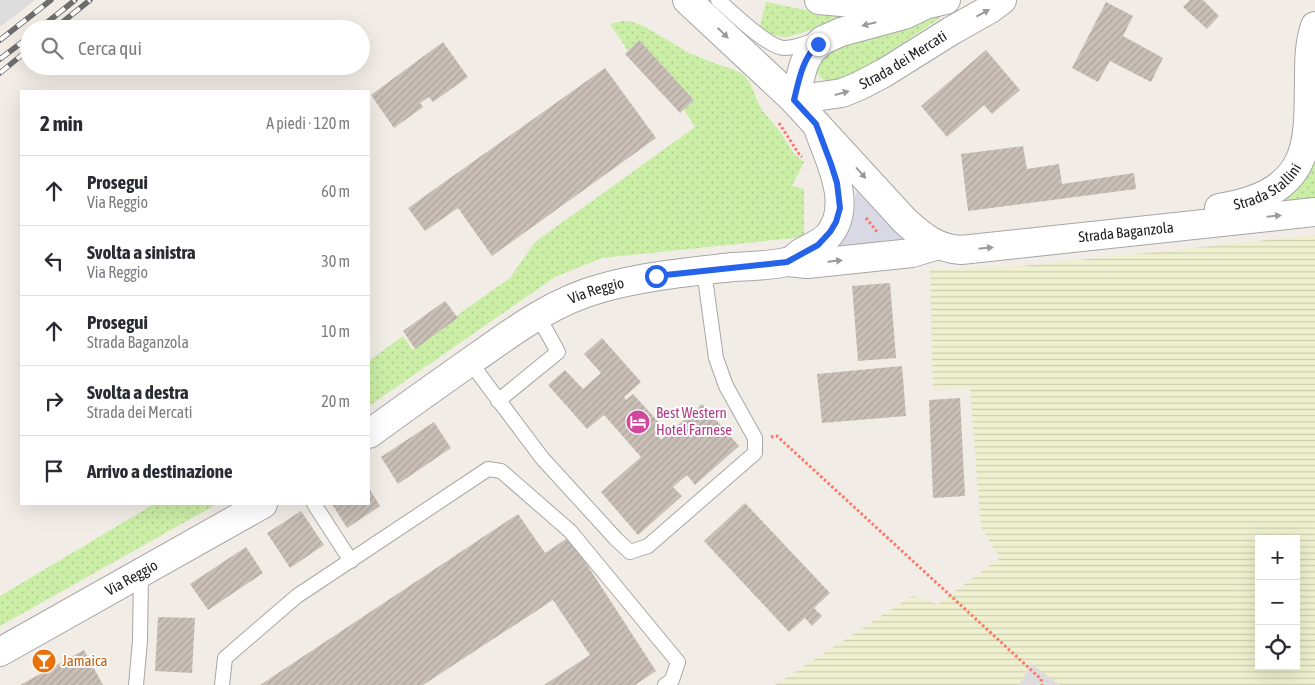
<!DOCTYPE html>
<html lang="it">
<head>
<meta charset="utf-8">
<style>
	body { margin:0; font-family:"Asap Condensed",sans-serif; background:#f7f7f7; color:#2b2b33 }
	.controls { position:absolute; right:15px; bottom:15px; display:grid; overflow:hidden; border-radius:0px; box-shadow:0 5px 20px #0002 }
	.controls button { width:45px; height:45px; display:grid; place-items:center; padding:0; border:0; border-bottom:1px solid #e1e1e2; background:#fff; color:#2b2b33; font:25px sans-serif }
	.stop { position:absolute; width:15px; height:15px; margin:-11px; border:4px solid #2563eb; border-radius:50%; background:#fff }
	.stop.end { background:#2563eb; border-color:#fff; box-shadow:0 1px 5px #0008 }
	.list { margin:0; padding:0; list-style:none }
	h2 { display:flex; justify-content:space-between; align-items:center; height:65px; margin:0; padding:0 20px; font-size:21px }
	h2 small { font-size:16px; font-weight:400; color:#7c7c81 }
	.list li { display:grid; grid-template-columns:32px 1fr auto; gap:15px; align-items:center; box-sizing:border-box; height:70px; padding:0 20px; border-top:1px solid #e1e1e2 }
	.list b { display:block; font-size:19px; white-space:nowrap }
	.list p { margin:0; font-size:16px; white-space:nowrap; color:#7c7c81 }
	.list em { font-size:16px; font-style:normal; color:#7c7c81 }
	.icon { flex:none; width:28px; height:28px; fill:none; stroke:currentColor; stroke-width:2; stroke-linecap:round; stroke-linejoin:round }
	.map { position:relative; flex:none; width:1315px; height:685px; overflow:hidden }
	.search { position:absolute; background:#fff; box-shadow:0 5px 20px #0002; left:20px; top:20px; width:350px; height:55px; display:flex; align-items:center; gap:12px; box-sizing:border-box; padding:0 18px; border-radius:28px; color:#7c7c81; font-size:19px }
	.panel { position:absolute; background:#fff; box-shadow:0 5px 20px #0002; left:20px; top:90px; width:350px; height:415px; border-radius:0px }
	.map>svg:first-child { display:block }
</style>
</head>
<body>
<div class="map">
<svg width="1315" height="685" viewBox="0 0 1315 685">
	<defs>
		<pattern id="farmland-rules" width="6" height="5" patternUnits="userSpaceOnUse" patternTransform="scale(1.25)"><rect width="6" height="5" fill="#eef0cf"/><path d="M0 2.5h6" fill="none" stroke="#cccdb1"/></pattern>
		<pattern id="grass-dots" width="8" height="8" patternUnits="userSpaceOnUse" patternTransform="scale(1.25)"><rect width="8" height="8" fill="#cbeea7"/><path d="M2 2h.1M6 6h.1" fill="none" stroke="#aecc8f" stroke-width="1.8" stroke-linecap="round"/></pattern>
		<pattern id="building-hatch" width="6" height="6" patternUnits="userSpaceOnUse" patternTransform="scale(1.25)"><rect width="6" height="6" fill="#c9bfb7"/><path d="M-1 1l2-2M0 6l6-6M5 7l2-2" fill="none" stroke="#aca49d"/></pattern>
	</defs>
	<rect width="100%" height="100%" fill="#f1ece5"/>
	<path fill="#dddcdc" d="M0 0H35L0 27Z
		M1031 663 1060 685H1019Z"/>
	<path fill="url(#farmland-rules)" fill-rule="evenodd" d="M1315 235V685H1060L1031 663 1019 685H775L912 596 938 604 1000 558 981 527 970 388 933 390 930 270 1022 266ZM1259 539H1296V666H1259Z"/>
	<path fill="url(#grass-dots)" d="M766 2 816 12 852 14V18L787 37H783L771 34 760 26Z
		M939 15 940 16V18L846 81C832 83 824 85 816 71L819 59 832 46Z
		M623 21H629L642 25 689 53 714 63 732 69 743 74 750 83 758 102 762 110 781 133 794 154 804 162 792 186 804 189V237L602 258 555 277 369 406V361L403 336 413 350 457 319 456 316 510 278 535 242 695 127 684 110 694 100 639 41 628 51 610 24Z
		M1315 147V199L1275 203Z
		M154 504H217L0 626V596Z"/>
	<path fill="#d9d9e6" d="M857 192 901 238V241L837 248 836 246 845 234 851 222 855 209V194Z"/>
	<path fill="url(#building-hatch)" d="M1190 0H1203L1219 16 1207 29 1183 7Z
		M1106 2 1133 16 1123 36 1163 58 1151 82 1110 61 1098 82 1072 68Z
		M639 40 694 100 680 113 625 54Z
		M443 42 468 77 433 102 429 97 420 103 423 107 394 128 371 95Z
		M986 50 1020 90 992 114 984 105 947 137 921 106Z
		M605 68 656 138 492 256 458 208 425 231 408 208Z
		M1023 146 1027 169 1059 164 1062 184 1134 173 1136 189 968 211 961 154Z
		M890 283 896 358 858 361 852 286Z
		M445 301 458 318 415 349 403 331Z
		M602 338 641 382 624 397 626 400 633 394 666 430 659 436 661 440 702 404 739 446 695 485 687 475 673 487 682 496 638 535 601 492 641 457 604 415 587 429 548 385 565 370 583 389 601 373 584 354Z
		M902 366 906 416 822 423 817 374Z
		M960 398 965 496 933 498 929 400Z
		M434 422 451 448 398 484 381 457Z
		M369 488 380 506 347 528 332 504H369Z
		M745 503 830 593 814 608 822 616 812 626 805 618 789 632 704 541Z
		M301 511 324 545 290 568 267 533Z
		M518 514 545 553 569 537 656 671 635 685H544L590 655 553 600 423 685H260Z
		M246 547 263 573 208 610 190 584Z
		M158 617 195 618 192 673 155 671Z
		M84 650 103 685H20Z"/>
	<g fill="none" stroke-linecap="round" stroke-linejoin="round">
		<defs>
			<path id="service" d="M718 0C732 12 767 47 784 48 794 48 805 44 814 40
				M470 362 542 458 616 539 630 552 648 546 755 453V438L726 386 716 358 704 271
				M498 401 558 352 538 316
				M314 504 351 561
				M136 685 140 641 141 573
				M222 685 225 658 297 596 488 469 501 471 570 531 678 662 672 680 665 685"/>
			<g id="minor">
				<path d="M788 262 807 264 912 253 938 245"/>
				<path id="s1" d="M369 434C403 409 437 385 471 361 512 332 553 301 602 288 645 276 689 272 733 267 751 266 769 266 786 262 793 261 797 255 802 252 811 247 820 244 828 236 855 205 828 158 817 125"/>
				<path id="s2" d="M0 652 263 504"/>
			</g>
			<g id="tertiary">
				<path id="s3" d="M687 0 794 100 905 221C923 237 936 248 961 250L1315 212"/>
				<path d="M819 0 863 4 907 3"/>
				<path id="s4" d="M794 100 842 93 859 86 884 73 951 31 990 9 1002 0"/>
				<path d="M794 100 804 64 810 52 823 40 841 32 904 15 925 5 946 0"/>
				<path id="s5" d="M1219 208C1230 206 1242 204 1252 200 1313 179 1308 132 1309 79 1309 61 1309 44 1315 26"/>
			</g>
		</defs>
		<use href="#service" stroke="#a6a6a6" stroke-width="16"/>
		<use href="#minor" stroke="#a6a6a6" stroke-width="30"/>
		<use href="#tertiary" stroke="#a6a6a6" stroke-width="30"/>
		<path stroke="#ff7567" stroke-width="3" stroke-dasharray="2.5 2.5" stroke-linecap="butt" d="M779 123 799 154 802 157
			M866 218 878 233
			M771 437 777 436 1041 679 1042 685"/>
		<use href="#service" stroke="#fff" stroke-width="14"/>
		<use href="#minor" stroke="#fff" stroke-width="28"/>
		<use href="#tertiary" stroke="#fff" stroke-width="28"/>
		<defs>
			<path id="rail" d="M39 29 75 0
				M54 29 90 0
				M0 40 51 0
				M0 59 29 37
				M0 73 29 49"/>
		</defs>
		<use href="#rail" stroke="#6d6d6d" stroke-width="5.5"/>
		<use href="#rail" stroke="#fff" stroke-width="4" stroke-dasharray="11" stroke-linecap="butt"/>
	</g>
	<defs><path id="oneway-solid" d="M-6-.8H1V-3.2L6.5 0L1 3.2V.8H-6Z" transform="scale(1.25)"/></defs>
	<g fill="#9a9a9a">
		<use href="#oneway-solid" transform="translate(983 13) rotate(-29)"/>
		<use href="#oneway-solid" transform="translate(869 24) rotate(166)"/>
		<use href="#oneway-solid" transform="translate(723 33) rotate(44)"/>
		<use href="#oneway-solid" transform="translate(842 93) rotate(-15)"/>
		<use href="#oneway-solid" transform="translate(861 173) rotate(48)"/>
		<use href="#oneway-solid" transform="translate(1274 216) rotate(-6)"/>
		<use href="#oneway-solid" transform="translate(986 248) rotate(-6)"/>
		<use href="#oneway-solid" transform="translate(835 261) rotate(-6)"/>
	</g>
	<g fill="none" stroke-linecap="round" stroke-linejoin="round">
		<path stroke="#2563eb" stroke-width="6" d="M656 276 787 262 818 245 830 232 836 222 840 208 837 183 831 164 816 124 794 100C799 80 802 59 818 44"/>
	</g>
	<defs>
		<symbol id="hotel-disc" viewBox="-11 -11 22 22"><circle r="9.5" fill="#d1479c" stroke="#fff"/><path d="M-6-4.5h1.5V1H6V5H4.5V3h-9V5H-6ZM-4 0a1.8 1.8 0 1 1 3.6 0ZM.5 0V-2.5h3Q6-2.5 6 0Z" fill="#fff"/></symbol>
		<symbol id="bar-disc" viewBox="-11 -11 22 22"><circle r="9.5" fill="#e8710a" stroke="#fff"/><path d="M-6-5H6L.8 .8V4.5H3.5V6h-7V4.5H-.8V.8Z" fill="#fff"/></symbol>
	</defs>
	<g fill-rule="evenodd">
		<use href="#hotel-disc" x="624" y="408" width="28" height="28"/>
		<use href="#bar-disc" x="30" y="647" width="28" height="28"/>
	</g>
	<g text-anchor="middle" stroke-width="4" stroke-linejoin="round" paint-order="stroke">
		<g font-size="15" fill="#1f1f1f" stroke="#fff">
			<text dy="5" stroke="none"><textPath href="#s4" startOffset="118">Strada dei Mercati</textPath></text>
			<text dy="5" stroke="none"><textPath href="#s5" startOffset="54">Strada Stallini</textPath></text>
			<text dy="5" stroke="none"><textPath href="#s3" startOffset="541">Strada Baganzola</textPath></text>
			<text dy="5" stroke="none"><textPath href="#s1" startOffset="270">Via Reggio</textPath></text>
			<text dy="5" stroke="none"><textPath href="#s2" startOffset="151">Via Reggio</textPath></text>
		</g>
		<g font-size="15" fill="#b23c85" stroke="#fff" text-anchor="start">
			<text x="656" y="418">Best Western<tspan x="656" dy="17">Hotel Farnese</tspan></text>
		</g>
		<g font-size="15" fill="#c56008" stroke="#fff" text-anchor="start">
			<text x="62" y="666">Jamaica</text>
		</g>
	</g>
</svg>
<div class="controls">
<button>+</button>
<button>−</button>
<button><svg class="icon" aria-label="locate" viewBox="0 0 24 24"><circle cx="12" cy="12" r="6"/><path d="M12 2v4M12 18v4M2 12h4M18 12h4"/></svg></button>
</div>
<div class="stop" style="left:656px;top:276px"></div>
<div class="stop end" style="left:818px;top:44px"></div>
<div class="search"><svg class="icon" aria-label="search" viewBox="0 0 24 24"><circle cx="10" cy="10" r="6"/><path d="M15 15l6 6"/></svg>Cerca qui</div>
<section class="panel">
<h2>2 min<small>A piedi · 120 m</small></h2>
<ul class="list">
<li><svg class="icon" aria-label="ahead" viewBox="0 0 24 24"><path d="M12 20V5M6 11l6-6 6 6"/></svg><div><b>Prosegui</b><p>Via Reggio</p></div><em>60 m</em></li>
<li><svg class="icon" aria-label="left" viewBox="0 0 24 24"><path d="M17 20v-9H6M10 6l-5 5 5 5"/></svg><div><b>Svolta a sinistra</b><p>Via Reggio</p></div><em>30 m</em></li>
<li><svg class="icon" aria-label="ahead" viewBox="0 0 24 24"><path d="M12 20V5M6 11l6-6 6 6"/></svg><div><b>Prosegui</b><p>Strada Baganzola</p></div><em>10 m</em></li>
<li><svg class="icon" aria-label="right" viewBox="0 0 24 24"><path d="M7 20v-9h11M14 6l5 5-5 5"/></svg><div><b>Svolta a destra</b><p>Strada dei Mercati</p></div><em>20 m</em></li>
<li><svg class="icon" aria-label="arrive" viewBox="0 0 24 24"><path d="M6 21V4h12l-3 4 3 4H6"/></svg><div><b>Arrivo a destinazione</b></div></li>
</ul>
</section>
</div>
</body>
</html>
